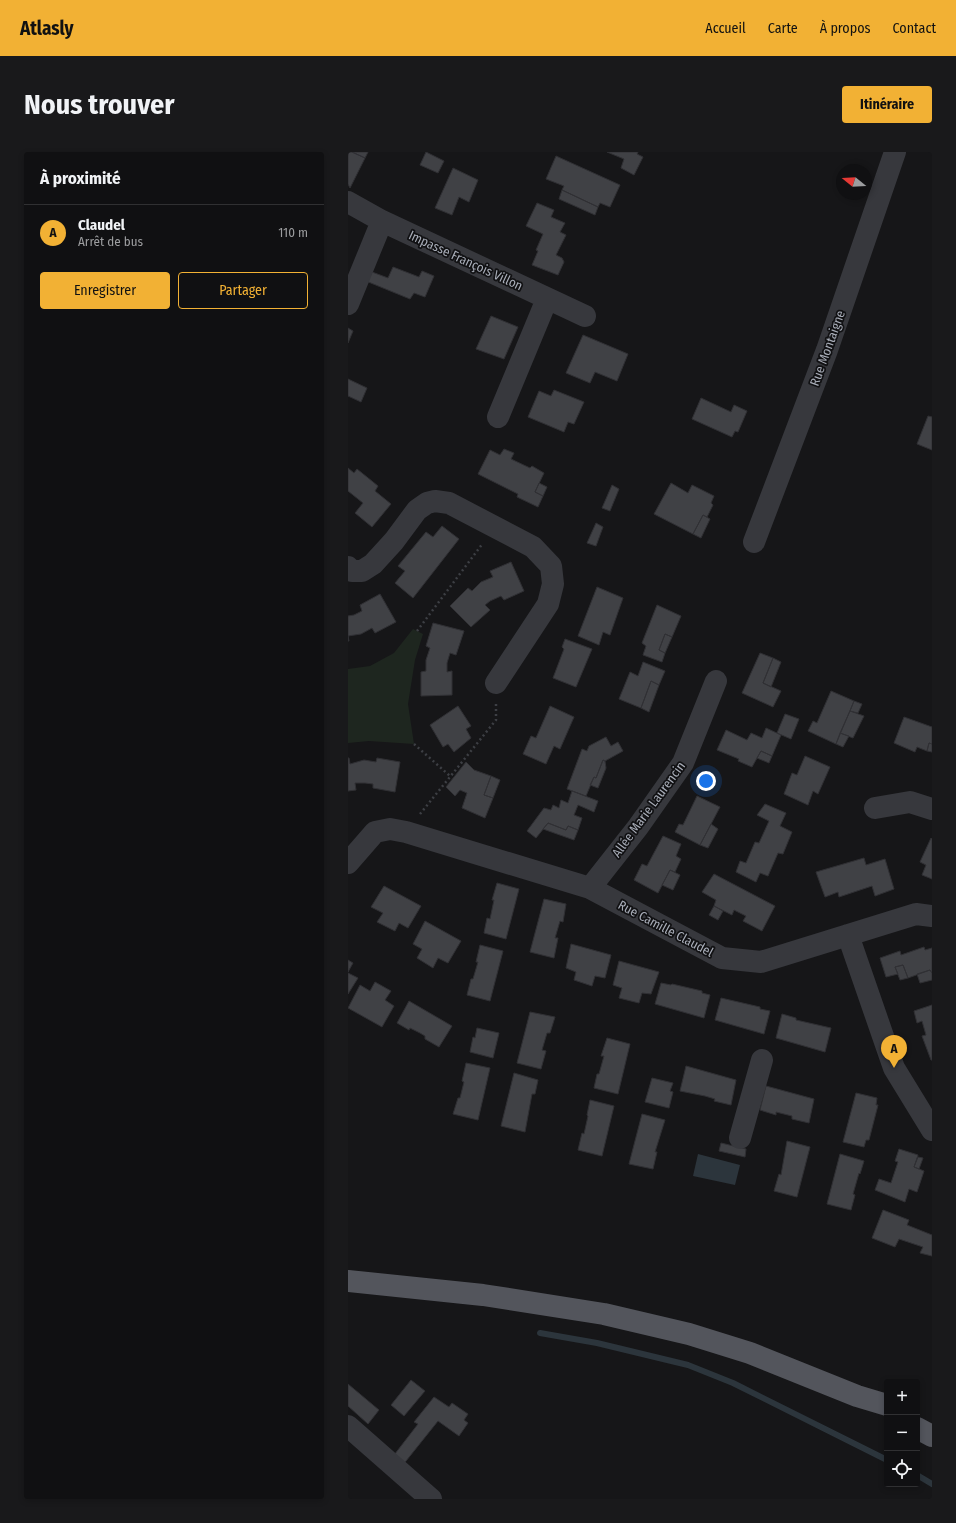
<!DOCTYPE html>
<html lang="fr">
<head>
<meta charset="utf-8">
<style>
	body { margin:0; font-family:"Fira Sans Condensed",sans-serif; background:#19191b; color:#f1f3f6 }
	.controls { position:absolute; right:12px; bottom:12px; display:grid; overflow:hidden; border-radius:4px; box-shadow:0 2px 6px #0003 }
	.controls button { width:36px; height:36px; display:grid; place-items:center; padding:0; border:0; border-bottom:1px solid #303032; background:#101012; color:#f1f3f6; font:20px sans-serif }
	.compass { position:absolute; left:488px; top:12px; width:36px; height:36px; border-radius:50%; background:#101012; box-shadow:0 2px 6px #0003; rotate:288deg }
	.you { position:absolute; left:358px; top:629px; width:14px; height:14px; margin:-10px; border:3px solid #fff; border-radius:50%; background:#1a73e8; box-shadow:0 0 0 6px #1a73e833 }
	.badge { display:grid; place-items:center; width:26px; height:26px; border-radius:50%; background:#f2b134; color:#111; font-size:13px; font-weight:700 }
	.pin { position:absolute; translate:-50% -33px; filter:drop-shadow(0 1px 2px #0008) }
	.pin::after { content:''; position:absolute; top:21px; width:14px; height:12px; background:inherit; clip-path:polygon(0 0,100% 0,50% 100%) }
	.list { margin:0; padding:0; list-style:none }
	h2 { display:flex; justify-content:space-between; align-items:center; height:52px; margin:0; padding:0 16px; font-size:17px }
	h2 small { font-size:13px; font-weight:400; color:#9c9d9f }
	.list li { display:grid; grid-template-columns:26px 1fr auto; gap:12px; align-items:center; box-sizing:border-box; height:56px; padding:0 16px; border-top:1px solid #303032 }
	.list b { display:block; font-size:15px; white-space:nowrap }
	.list p { margin:0; font-size:13px; white-space:nowrap; color:#9c9d9f }
	.list em { font-size:13px; font-style:normal; color:#9c9d9f }
	.actions { display:flex; gap:8px; padding:12px 16px }
	.actions a { flex:1; padding:9px 0; border:1px solid #f2b134; border-radius:4px; text-align:center; font-size:14px; color:#f2b134 }
	.actions .main { background:#f2b134; color:#111 }
	.icon { flex:none; width:22px; height:22px; fill:none; stroke:currentColor; stroke-width:2; stroke-linecap:round; stroke-linejoin:round }
	.map { position:relative; flex:none; width:584px; height:1347px; overflow:hidden; border-radius:4px }
	header { display:flex; align-items:center; gap:24px; box-sizing:border-box; height:56px; padding:0 20px; background:#f2b134; color:#111 }
	header strong { font-size:19px }
	nav { display:flex; gap:22px; margin-inline-start:auto; font-size:14px }
	.intro { display:flex; align-items:center; justify-content:space-between; box-sizing:border-box; height:96px; padding:0 24px }
	h1 { margin:0; font-size:28px }
	.button { padding:10px 18px; border-radius:4px; background:#f2b134; color:#111; font-size:14px; font-weight:700 }
	main { display:flex; gap:24px; padding:0 24px }
	aside { flex:1; background:#101012; border-radius:4px; box-shadow:0 2px 6px #0003 }
	.map>svg:first-child { display:block }
</style>
</head>
<body>
<header>
<strong>Atlasly</strong>
<nav><a>Accueil</a><a>Carte</a><a>À propos</a><a>Contact</a></nav>
</header>
<div class="intro"><h1>Nous trouver</h1><a class="button">Itinéraire</a></div>
<main>
<aside>
<h2>À proximité<small></small></h2>
<ul class="list">
<li><span class="badge">A</span><div><b>Claudel</b><p>Arrêt de bus</p></div><em>110 m</em></li>
</ul>
<div class="actions"><a class="main">Enregistrer</a><a>Partager</a></div>
</aside>
<div class="map">
<svg width="584" height="1347" viewBox="0 0 584 1347">
	<rect width="100%" height="100%" fill="#161618"/>
	<path fill="#1e261f" d="M65 477 75 482 67 508 60 552 66 592 21 589 0 591V517L22 514 46 501Z"/>
	<path fill="#2c353c" d="M350 1002 392 1013 387 1033 345 1024Z"/>
	<g fill="none" stroke-linecap="round" stroke-linejoin="round">
		<path stroke="#2c353c" stroke-width="6" d="M192 1181 249 1191 340 1213 385 1231 539 1308
			M569 1323 584 1332"/>
	</g>
	<path fill="#404145" stroke="#303034" d="M0 0H4L17 6 2 36 0 32Z
		M4 0H20L17 6Z
		M78 0 96 9 90 21 72 13Z
		M259 0H290L289 2 295 5 286 23 273 16 276 7Z
		M208 4 272 33 262 55 252 51 250 55 214 38 216 34 198 27Z
		M105 16 130 28 121 50 111 45 104 63 87 56Z
		M214 38 250 55 247 63 211 47Z
		M189 51 206 58 203 65 217 71 212 80 218 83 208 103 214 106 216 110 210 123 184 113 190 99 188 98 195 82 178 74Z
		M45 115 71 125 74 119 86 124 77 145 66 141 62 147 18 129 24 120 40 126Z
		M143 164 170 175 156 207 128 197Z
		M0 176 5 179 0 191Z
		M235 183 280 202 269 229 247 220 242 231 218 221Z
		M0 227 19 236 13 250 0 244Z
		M206 238 236 250 226 272 220 270 216 280 180 265 191 239 203 244Z
		M353 246 383 260 386 253 399 259 390 280 387 279 384 285 344 267Z
		M580 264 584 265V298L569 292Z
		M156 297 166 301 163 307 182 316 184 314 196 321 187 340 195 344 190 355 169 345 170 342 130 322 142 298 152 303Z
		M0 316 6 321 9 317 30 334 27 339 43 352 24 375 7 361 15 351 0 339Z
		M191 331 199 335 195 344 187 340Z
		M323 331 340 341 344 333 366 344 363 351 365 353 359 365 355 363 345 382 306 362Z
		M264 333 271 337 262 359 254 356Z
		M355 363 362 367 353 386 345 382Z
		M248 371 255 375 248 394 239 391Z
		M94 374 111 387 65 446 47 431 57 419 50 414 78 380 85 385Z
		M163 410 176 439 156 448 153 444 142 449 137 453 142 458 123 475 102 454 120 436 124 439 133 430 145 425 142 419Z
		M249 435 275 446 262 483 255 480 251 493 230 484Z
		M32 442 48 470 27 481 24 476 13 482 0 484 1 489H0V464L6 463 14 459 12 453Z
		M309 453 333 464 324 485 317 482 311 498 317 501 314 510 295 503 298 494 294 491Z
		M85 471 116 479 108 503 102 501 99 511V520L104 519V543L73 544V520L78 519V508L82 496 78 494Z
		M317 482 324 485 317 501 311 498Z
		M217 487 244 497 228 535 205 526 216 497 214 495Z
		M412 501 425 506 415 531 433 539 425 555 394 541Z
		M425 506 433 510 423 535 415 531Z
		M295 510 317 519 311 533 303 529 293 556 271 547 282 520 290 524Z
		M303 529 311 533 301 560 293 556Z
		M483 539 506 549 488 592 460 579 465 569 469 571Z
		M506 549 514 552 510 561 502 559Z
		M110 554 123 574 118 577 123 586 106 600 100 592 95 595 82 573Z
		M202 554 226 565 212 597 206 594 198 612 175 602 183 584 188 586Z
		M502 559 516 564 505 586 492 581Z
		M437 562 451 567 443 587 429 581Z
		M556 565 584 575V592L581 591 579 599 569 595 567 600 546 591Z
		M418 576 433 583 424 604 413 599 404 615 390 609 391 607 369 598 378 578 399 588 403 581 414 586Z
		M492 581 501 584 495 595 488 592Z
		M258 585 263 594 270 590 275 599 257 609 255 608 248 626 246 625 238 644 219 637 234 597 239 599 241 594Z
		M581 591 584 592V600L579 599Z
		M413 599 424 604 421 611 409 606Z
		M457 604 482 615 470 642 465 639 460 653 436 642 444 621 449 623Z
		M0 606H1L2 612 16 608 28 610 29 606 52 610 47 640 25 636V632L17 631H7L8 638 0 639Z
		M255 608 257 609 258 616 250 636 242 633 246 625 248 626Z
		M118 610 126 618 143 624 136 643 145 646 137 666 114 656 119 641 112 638 107 644 98 635Z
		M143 624 152 628 145 646 136 643Z
		M224 639 250 649 246 660 230 653 226 663 234 666 230 678 220 674 218 678 200 671 188 686 179 679 196 656 203 658 205 653 211 656 213 648 220 651Z
		M349 644 372 655 352 693 327 680 331 672 335 673Z
		M417 652 438 661 432 674 444 680 435 702 430 701 420 724 412 721 408 730 388 720 392 709 398 711 407 690 411 691 421 669 409 663Z
		M200 671 218 678 220 674 230 678 226 688 195 677Z
		M363 672 370 677 360 696 352 693Z
		M315 684 333 692 328 704 333 707 327 720 322 718 310 741 286 728 294 712 299 714Z
		M583 686 584 687V727L574 723 578 713 572 710Z
		M516 706 518 713 537 707 546 737 527 744 524 734 491 745 490 740 477 745 468 720Z
		M322 718 332 723 325 738 314 733Z
		M366 722 427 754 414 779 395 769 398 764 386 758 384 763 366 754 368 748 354 740Z
		M149 731 171 737 158 787 136 781 139 766 142 767 146 748H144Z
		M36 734 73 754 60 776 51 771 47 779 29 770 35 761 23 755Z
		M196 747 218 752 215 770 212 769 207 786H210L206 806 182 800Z
		M366 754 375 759 370 768 361 763Z
		M77 769 113 789 100 811 90 806 85 816 69 806 74 797 65 792Z
		M223 792 263 803 257 826 247 824 244 834 226 828 228 820 218 816Z
		M132 793 155 799 142 849 119 843 123 827H125L130 810H128Z
		M576 795 577 798 584 796V821L582 818 560 826 555 813 547 815 550 822 538 825 532 806 552 799 553 803Z
		M0 808 5 811 0 820Z
		M271 809 311 820 303 842 294 841 291 851 271 846 274 836 265 833Z
		M555 813 560 826 552 828 547 815Z
		M582 818 584 821V828L572 831 569 822Z
		M0 821 10 826 0 842Z
		M27 830 43 839 37 848 46 854 34 875 0 856 12 833 22 839Z
		M313 831 323 833 324 832 354 839V841L362 843 356 866 307 852Z
		M373 846 412 855V857L422 859 416 882 367 868Z
		M61 849 104 874 91 895 77 887V884L72 881 62 876 61 878 49 871Z
		M584 853V908H583L574 884 578 883 574 869 569 871 566 859Z
		M182 860 207 865 202 881H199L194 898 198 899 193 917 169 911Z
		M434 862 448 866V868L483 876 477 900 428 886Z
		M129 876 151 881 145 906 122 900 125 885 127 886Z
		M259 886 282 892 270 942 246 936 249 922H251L256 904H253Z
		M118 911 142 916 130 968 105 962 110 946H112L116 930 114 929Z
		M338 914 388 928 383 953 366 949 367 947 357 944 332 939Z
		M166 921 190 928 187 942H184L177 980 153 974Z
		M304 926 325 931 322 939 325 940 321 956 297 950Z
		M418 934 466 947 461 971 444 967V964L428 960V963L412 958Z
		M508 941 529 946 528 953H530L521 988H518L516 995 495 990Z
		M242 948 266 954 254 1004 230 998 234 981 236 982 240 964 239 963Z
		M294 962 317 968 307 1000H309L305 1017 281 1012Z
		M439 989 462 995 449 1045 426 1039 431 1022 433 1023Z
		M373 991 398 997 397 1005 371 999Z
		M551 997 570 1003 566 1015 576 1019 569 1040 561 1037 557 1050 527 1038 531 1027 543 1031 550 1010 547 1009Z
		M492 1002 516 1009 512 1022 511 1021 505 1042 507 1043 503 1058 479 1052Z
		M570 1005 575 1006 571 1017 566 1015Z
		M535 1058 561 1068 559 1073 584 1083V1104L572 1101 575 1095 551 1087 547 1095 524 1086Z
		M63 1228 77 1239 56 1264 43 1253Z
		M0 1232 31 1258 20 1272 0 1254Z
		M86 1245 101 1255 104 1251 120 1262 116 1268 120 1271 111 1284 90 1269 54 1314 43 1307 70 1272 66 1270Z"/>
	<g fill="none" stroke-linecap="round" stroke-linejoin="round">
		<path stroke="#3d3f44" stroke-width="2.5" stroke-dasharray="2 3" stroke-linecap="butt" d="M69 479 135 391
			M66 592 102 624
			M72 662 148 568V550"/>
		<path stroke="#37383d" stroke-width="22" d="M0 50 34 69 237 164
			M0 152 34 69
			M150 265 199 147
			M406 390 479 198 547 0
			M0 415 4 419H14L25 412 46 389 69 358 79 351 87 349 101 351 185 395 203 414 205 432 200 452 148 531
			M527 656 562 650 584 657
			M0 711 27 680 42 677 58 680 242 736 374 806 413 810 568 762 584 764
			M242 736 290 675 335 611 368 529
			M500 783 546 916 584 978
			M392 986 414 908
			M0 1274 83 1347"/>
		<path stroke="#53555c" stroke-width="22" d="M0 1129 135 1143 256 1162 341 1182 402 1201 509 1244 539 1253
			M569 1276 584 1284"/>
	</g>
	<g text-anchor="middle" stroke-width="3.5" stroke-linejoin="round" paint-order="stroke">
		<g font-size="13" fill="#a8adb8" stroke="#111113">
			<text transform="translate(118 108) rotate(25)" y="5">Impasse François Villon</text>
			<text transform="translate(479 196) rotate(-70)" y="5">Rue Montaigne</text>
			<text transform="translate(300 657) rotate(-54)" y="5">Allée Marie Laurencin</text>
			<text transform="translate(318 776) rotate(28)" y="5">Rue Camille Claudel</text>
		</g>
	</g>
</svg>
<div class="controls">
<button>+</button>
<button>−</button>
<button><svg class="icon" aria-label="locate" viewBox="0 0 24 24"><circle cx="12" cy="12" r="6"/><path d="M12 2v4M12 18v4M2 12h4M18 12h4"/></svg></button>
</div>
<svg class="compass" viewBox="-18 -18 36 36"><path d="M0-13l5 13h-10z" fill="#e53935"/><path d="M0 13l5-13h-10z" fill="#9c9d9f"/></svg>
<div class="you"></div>
<div class="pin badge" style="left:546px;top:916px">A</div>
</div>
</main>
</body>
</html>
